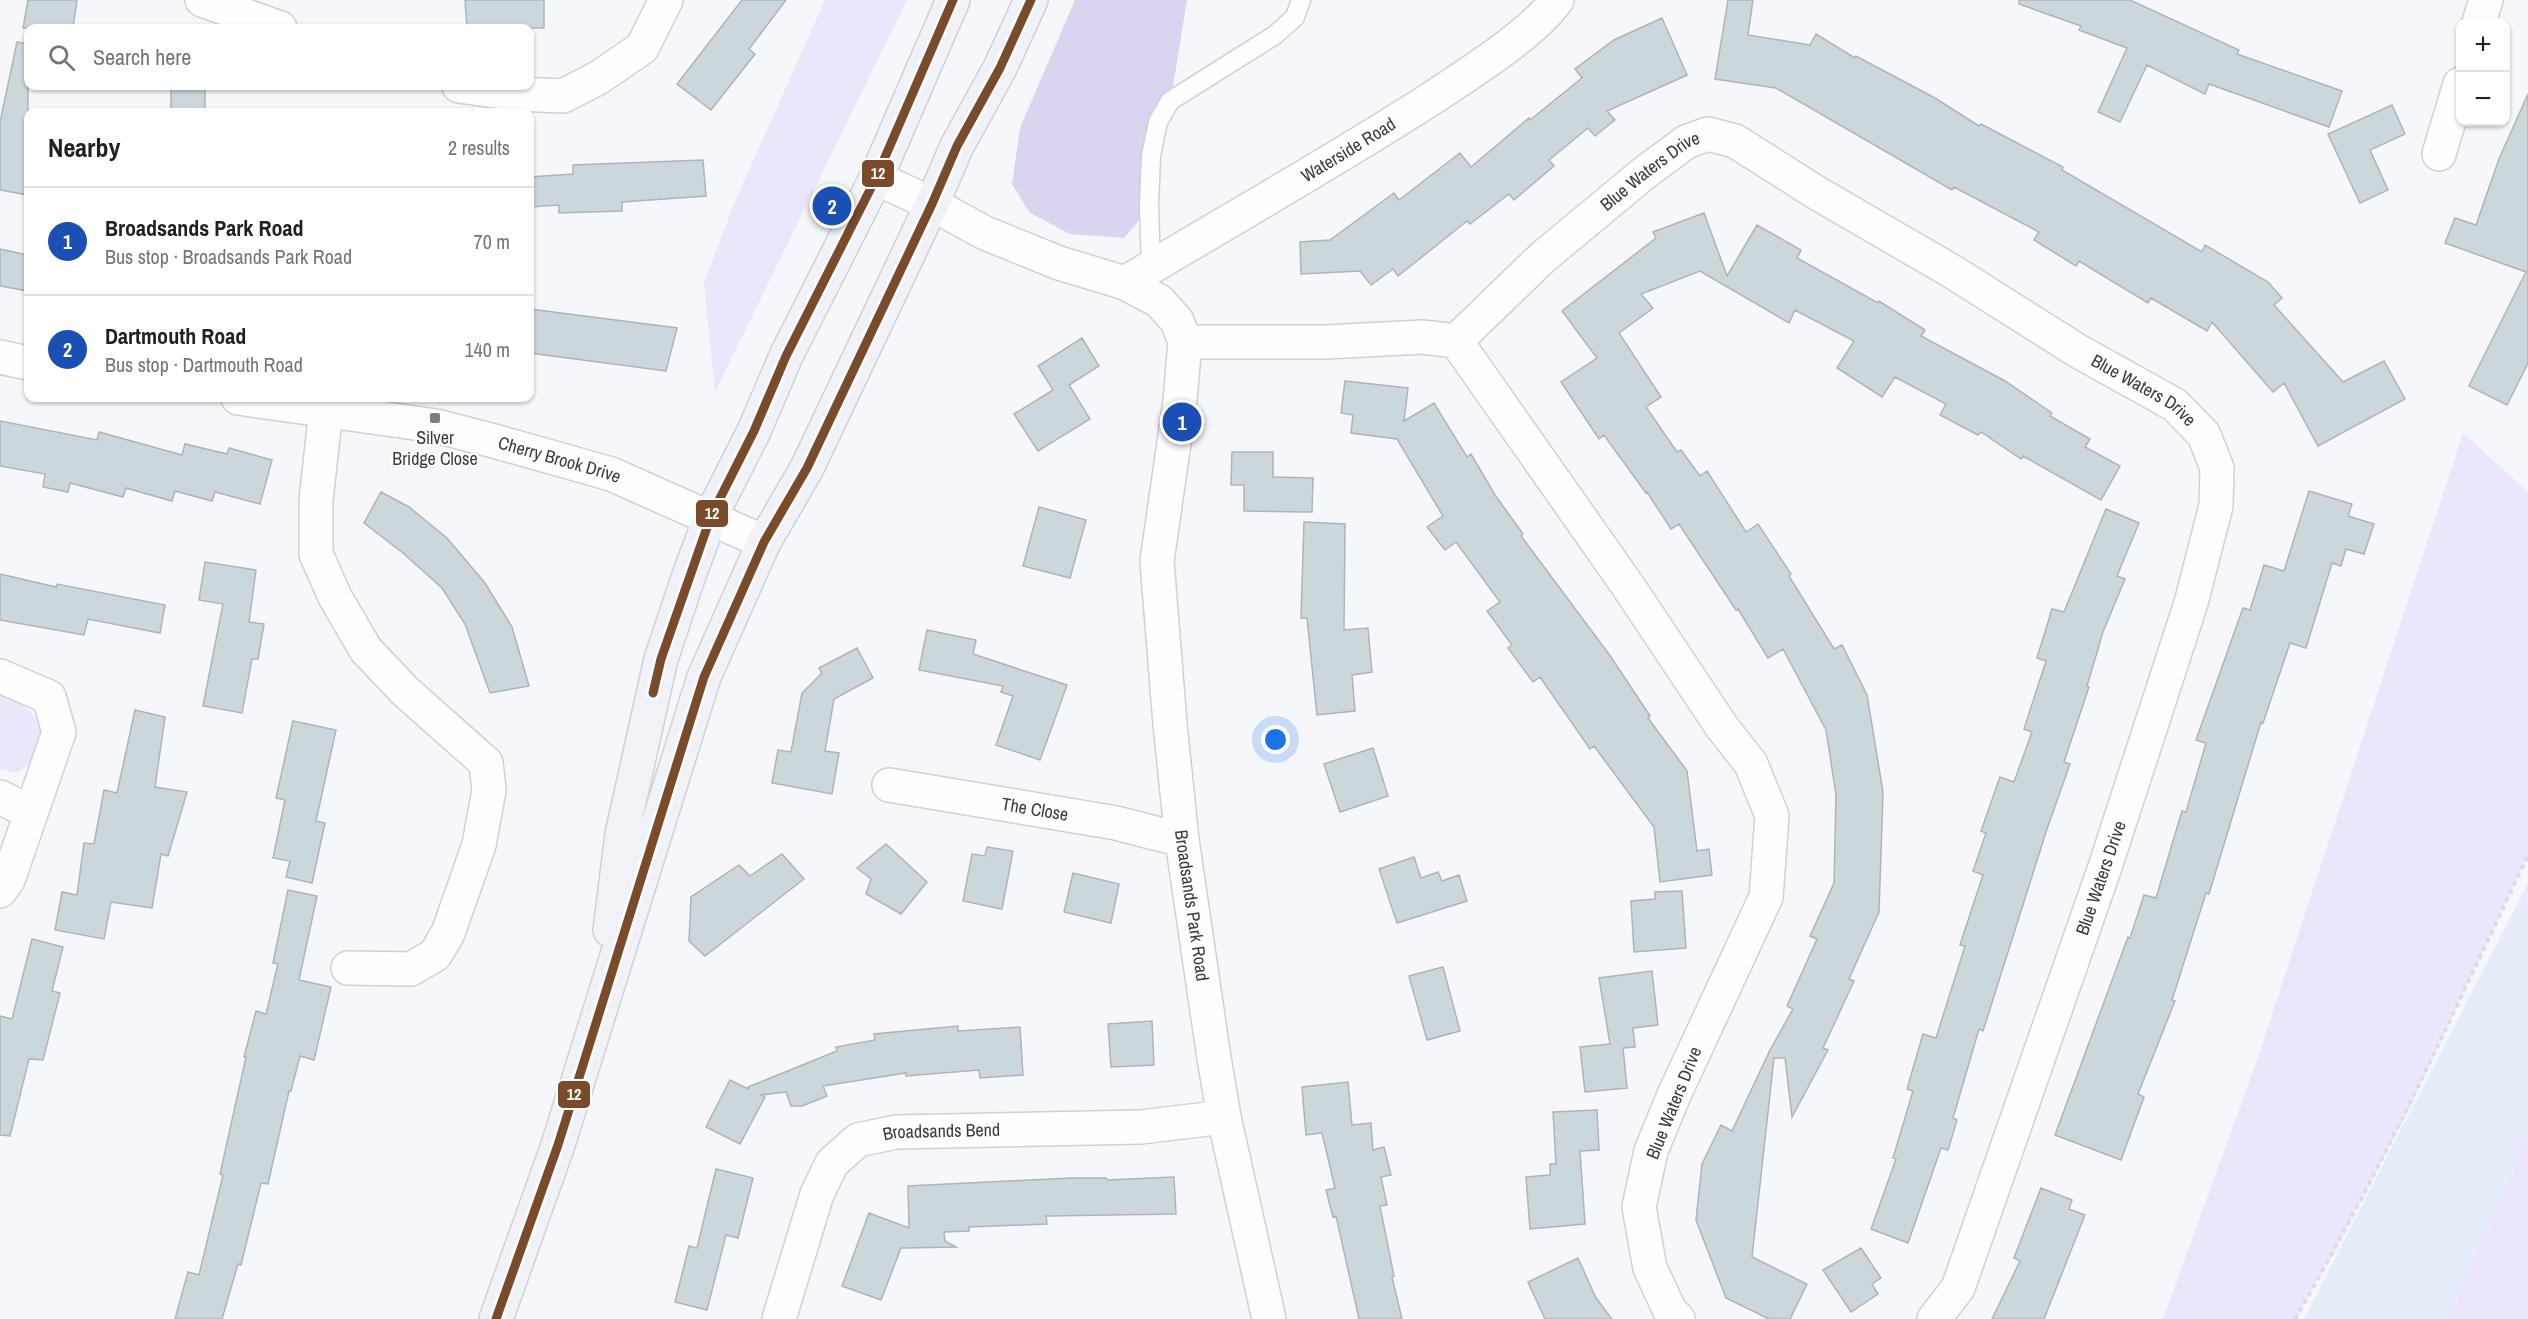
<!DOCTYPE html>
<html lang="en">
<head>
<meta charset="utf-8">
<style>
	body { margin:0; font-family:"Archivo Narrow",sans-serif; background:#f6f6f6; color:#202124 }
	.controls { position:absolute; right:18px; top:18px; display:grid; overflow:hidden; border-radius:12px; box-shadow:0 2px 4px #0004 }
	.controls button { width:54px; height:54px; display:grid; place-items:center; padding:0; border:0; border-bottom:2px solid #e0e0e0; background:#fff; color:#202124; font:30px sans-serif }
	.you { position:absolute; left:1276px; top:740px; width:21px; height:21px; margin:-15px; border:4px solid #fff; border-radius:50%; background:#1a73e8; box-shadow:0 0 0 9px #1a73e833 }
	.badge { display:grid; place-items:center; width:39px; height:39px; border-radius:50%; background:#111827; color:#fff; font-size:20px; font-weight:700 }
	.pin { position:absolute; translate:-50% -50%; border:3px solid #fff; box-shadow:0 2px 6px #0006 }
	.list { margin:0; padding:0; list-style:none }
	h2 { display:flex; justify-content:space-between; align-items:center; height:78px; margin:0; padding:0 24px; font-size:26px }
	h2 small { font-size:20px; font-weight:400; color:#757577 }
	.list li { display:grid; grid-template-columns:39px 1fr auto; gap:18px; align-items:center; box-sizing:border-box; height:108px; padding:0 24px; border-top:2px solid #e0e0e0 }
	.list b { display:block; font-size:22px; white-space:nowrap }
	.list p { margin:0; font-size:20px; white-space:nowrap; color:#757577 }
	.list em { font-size:20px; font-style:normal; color:#757577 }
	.icon { flex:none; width:33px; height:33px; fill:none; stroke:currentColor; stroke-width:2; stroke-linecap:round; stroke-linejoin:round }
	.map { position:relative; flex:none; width:2528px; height:1319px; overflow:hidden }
	.search { position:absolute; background:#fff; box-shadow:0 2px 4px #0004; left:24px; top:24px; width:510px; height:66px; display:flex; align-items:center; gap:15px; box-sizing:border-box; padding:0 21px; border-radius:12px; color:#757577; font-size:22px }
	.panel { position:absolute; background:#fff; box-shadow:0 2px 4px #0004; left:24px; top:108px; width:510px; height:294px; border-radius:12px }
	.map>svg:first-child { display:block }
</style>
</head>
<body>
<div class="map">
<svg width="2528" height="1319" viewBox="0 0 2528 1319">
	<rect width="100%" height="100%" fill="#f5f7fa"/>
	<path fill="#e5eef8" d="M2528 883V1137L2455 1304 2446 1319H2304Z"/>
	<path fill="#ece6fd" d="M825 0H907L715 392 704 283 734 204Z
		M2463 433 2528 492V855L2410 1107 2338 1245 2295 1319H2163L2256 1063Z
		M0 693C28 702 56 730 35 759 31 765 22 769 16 773L0 769Z
		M2528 1137V1319H2446L2455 1304Z"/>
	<path fill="#dbd3f0" d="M1075 0H1187L1154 203 1124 238 1070 234 1030 213 1012 184 1020 128Z"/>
	<path fill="#cbd7dd" stroke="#b0b4b7" stroke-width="1.5" d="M28 0H77L73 28H23Z
		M465 0H544V28H467Z
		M742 0H786L749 49 755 54 711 110 677 84Z
		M1728 0H1753L1748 35 1810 45 1816 34 1855 58 1856 56 1935 98 1979 126 1981 124 2063 167 2062 170 2202 252 2205 245 2268 282 2282 298 2274 305 2343 382 2384 361 2405 399 2318 446 2284 383 2273 392 2212 322 2207 331 2151 298 2148 303 2079 261 2076 266 2034 240 2039 232 1954 187 1952 190 1776 88 1715 79Z
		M2019 0H2130L2239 50 2237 54 2342 91 2329 127 2209 84 2205 94 2147 65 2120 122 2098 112 2127 48 2079 30 2081 26 2019 4Z
		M1662 18 1687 75 1607 111 1615 120 1595 136 1588 128 1549 160 1554 166 1514 200 1509 194 1470 224 1467 221 1398 276 1393 269 1371 285 1360 271 1301 274 1300 242 1330 240 1394 193 1399 200 1460 153 1471 167 1529 118 1530 120 1582 78 1575 69 1614 40Z
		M17 42 28 44V195L0 190V122Z
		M171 86H205V112H171Z
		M2528 94V363L2507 405 2469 386 2526 272 2445 243 2455 218 2476 225 2499 159Z
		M2392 105 2405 134 2370 150 2388 190 2360 203 2328 134Z
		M703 160 706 196 622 202V211L559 213V205L530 207V177L573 174V165Z
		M1704 213 1727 276 1757 225 1801 250 1797 258 1878 303 1879 301 1925 330 1921 336 2005 381 2052 413 2050 416 2090 439 2085 447 2120 466 2101 500 2023 456 2021 459 1981 432 1978 435 1940 415 1946 404 1895 377 1882 397 1837 368 1854 341 1795 310 1789 323 1700 271 1641 294 1653 308 1619 333 1661 397 1646 407 1677 452 1681 450 1700 476 1707 471 1746 532 1758 524 1791 574 1789 576 1834 649 1842 645 1867 695 1883 792 1879 912 1849 979 1854 981 1823 1048 1828 1050 1792 1117 1785 1058H1774L1752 1257 1807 1284 1790 1319H1769L1726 1298 1696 1220 1702 1164 1721 1125 1732 1131 1770 1050 1793 1009 1787 1006 1817 939 1810 936 1834 883 1836 795 1826 730 1783 649 1768 658 1738 609 1736 610 1679 524 1671 529 1647 492 1646 493 1604 435 1599 439 1561 382 1597 358 1562 311 1656 238 1653 232Z
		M0 249 28 255V291L0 286Z
		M530 309 677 328 666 371 530 353Z
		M1082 338 1099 366 1069 385 1090 419 1038 451 1014 414 1053 390 1038 366Z
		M1345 381 1408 388 1404 421 1434 403 1467 457 1471 454 1495 495 1523 534 1521 536 1611 657 1650 716 1648 718 1687 771 1697 851 1709 849 1712 875 1660 882 1654 827 1594 746 1590 749 1540 677 1533 682 1508 648 1512 645 1487 611 1500 602 1456 542 1445 550 1427 527 1443 516 1397 439 1351 433 1353 415 1341 413Z
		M0 421 97 440 99 432 182 455 185 444 227 454 229 448 272 460 260 504 215 492 212 501 175 491 172 501 126 488 123 497 70 483 68 492 43 487 45 474 0 466Z
		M1232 452H1273V477L1313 478 1312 512 1244 511V485H1231Z
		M2309 491 2352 504 2348 516 2374 524 2364 554 2346 549 2341 566 2332 563 2306 648 2290 643 2263 723 2261 722 2209 894 2206 893 2172 1000 2175 1001 2138 1094 2144 1097 2121 1160 2055 1135 2128 937 2130 938 2144 895 2156 898 2182 811 2186 812 2206 743 2196 740 2243 608 2250 610 2264 565 2284 571Z
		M381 492 409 507 447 538 485 583 512 627 529 686 490 693 465 624 442 588 403 553 364 523Z
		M1039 507 1086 520 1070 578 1023 566Z
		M2106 509 2139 523 2117 576 2125 579 2103 632 2087 686 2089 687 2064 762 2070 764 2047 829 1983 1031 1979 1029 1953 1118 1957 1120 1948 1150 1941 1148 1908 1243 1871 1229 1896 1159 1893 1158 1913 1091 1907 1089 1923 1034 1936 1038 1965 946 1960 945 1983 875 1973 871 1986 833 1981 831 2000 777 2014 782 2032 732 2024 729 2046 661 2037 658 2052 609 2064 612Z
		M1304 522 1345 524 1344 630 1368 628 1372 672 1352 675 1355 711 1317 715 1307 618H1301Z
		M205 562 256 570 249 622 264 624 258 659H252L242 713 203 706 223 604 199 600Z
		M0 574 56 587 57 584 165 605 160 633 88 619 84 635 0 620Z
		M927 630 976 640 973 654 1067 685 1040 760 996 745 1013 696 1001 692 1003 686 919 670Z
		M857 648 873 678 834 699 825 751 839 753 832 794 772 783 778 750 791 752 802 693 822 673 819 668Z
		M135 710 165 717 155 787 187 792 168 856 161 854 152 908 111 902 104 939 55 930 62 892 77 895 84 843 94 844 104 790 117 793Z
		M293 721 336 730 316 821 325 823 312 883 286 877 290 861 273 858 285 800 276 798Z
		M1373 748 1388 796 1340 812 1324 764Z
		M886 844 927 882 901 914 866 894 871 879 857 868Z
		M987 847 1013 851 1002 909 963 901 972 854 985 856Z
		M782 854 804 879 705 956 689 941 691 897 739 865 750 876Z
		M1414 857 1421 878 1438 872 1442 881 1459 875 1467 901 1397 923 1379 869Z
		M1073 873 1119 884 1111 923 1064 912Z
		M288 890 317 896 299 980 331 987 314 1060 300 1056 291 1091H289L268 1184 261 1183 241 1265 238 1264 222 1319H175L188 1272 199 1275 223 1175 220 1174 246 1057H244L256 1011 266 1014 278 964 273 963Z
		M1682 891 1686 948 1634 952 1631 901 1655 899V892Z
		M32 939 63 947 52 991 60 993 43 1060 29 1059 10 1136 0 1135V1016L12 1019Z
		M1443 967 1460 1031 1427 1040 1409 976Z
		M1652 971 1658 1025 1633 1028 1635 1047 1623 1048 1627 1088 1585 1092 1580 1047 1610 1044 1599 978Z
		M1152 1021 1154 1065 1111 1067 1108 1024Z
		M958 1026V1031L1020 1027 1023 1075 980 1078 979 1070 906 1076V1073L823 1086 827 1096 802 1106H791L786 1092 761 1095 765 1097 740 1144 706 1127 730 1080 748 1089V1087L837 1051 836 1047 875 1040 874 1034Z
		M1348 1082 1352 1125 1371 1123 1373 1150 1384 1147 1391 1175 1381 1177 1387 1205 1380 1206 1394 1276 1392 1277 1402 1319H1359L1336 1216 1333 1217 1326 1190 1335 1188 1322 1133 1306 1135 1302 1087Z
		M1597 1110 1599 1150 1580 1151 1585 1224 1530 1229 1526 1177 1550 1175V1164H1556L1553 1112Z
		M716 1169 753 1178 738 1238 726 1235 707 1310 675 1302 689 1246 697 1248Z
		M1174 1177 1176 1214 1046 1216 1047 1224 969 1227V1231L944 1232 945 1241 956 1247 901 1248 881 1300 842 1286 869 1213 909 1228 908 1186 1071 1178H1106L1107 1180Z
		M2041 1188 2072 1200 2069 1209 2085 1215 2044 1319H1992L2020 1261 2014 1258Z
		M1861 1248 1881 1278 1872 1284 1878 1294 1851 1312 1823 1270Z
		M1578 1258 1596 1298 1612 1319H1545L1528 1282Z"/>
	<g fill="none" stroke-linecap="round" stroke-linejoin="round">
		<defs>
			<path id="lane" d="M1151 268 1149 206 1151 156 1158 122 1170 101 1275 35 1295 17 1301 0"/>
			<g id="street">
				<path d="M202 0 280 28"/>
				<path d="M2479 22 2486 0"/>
				<path d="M459 86 517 94 563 96 598 78 642 48 666 0"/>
				<path d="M2439 154 2460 84"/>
				<path id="s1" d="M876 178 932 204 985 233 1059 263 1125 283 1159 301 1177 321 1185 342 1180 401 1157 561 1170 724 1182 840 1214 1058 1224 1117 1269 1319"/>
				<path id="s2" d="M1125 283C1229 220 1335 161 1437 95 1473 71 1532 34 1557 0"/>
				<path d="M1456 341 1628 586 1722 727 1751 764 1772 816 1766 897 1674 1095 1651 1151 1639 1207 1650 1268 1670 1311 1678 1319"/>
				<path id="s3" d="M1185 342H1326L1422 337 1456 341 1543 257 1643 174 1686 142 1708 134 1735 141 1817 193 1953 272 2078 351 2175 405 2204 435 2217 468 2216 506 2191 603 2105 867 1958 1288 1934 1319"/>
				<path d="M0 357 28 363"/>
				<path id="s4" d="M238 398 436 426 494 441 611 474 764 542"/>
				<path d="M326 410 316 500V554L335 597 366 650 405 691 486 763 489 790 479 845 448 933 435 955 411 969 348 968"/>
				<path d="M0 676 49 697 59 732 8 880 0 891"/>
				<path id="s5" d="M889 785 1116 823 1182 840"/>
				<path d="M0 797 29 812"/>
				<path id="s6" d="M779 1319 817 1194 832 1163 858 1140 896 1132 1141 1127 1224 1117"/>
			</g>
			<path id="primary" d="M610 930 622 834 661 659 688 578 711 516 754 431 786 356 876 178 953 0
				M496 1319 558 1145 704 677 764 542 807 468 932 204 957 146 1000 68 1031 0"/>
		</defs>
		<use href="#lane" stroke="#ced1d5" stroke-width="21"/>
		<use href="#street" stroke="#ced1d5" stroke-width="36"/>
		<use href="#primary" stroke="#cfd1d4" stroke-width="36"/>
		<path stroke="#dbdcdd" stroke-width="4" stroke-dasharray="4.5 4.5" stroke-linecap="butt" d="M2295 1319C2382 1169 2454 1012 2528 855"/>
		<use href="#lane" stroke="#fefefe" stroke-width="18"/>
		<use href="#street" stroke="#fefefe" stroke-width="33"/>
		<use href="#primary" stroke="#f1f2f7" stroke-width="33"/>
		<defs>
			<path id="bus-1" d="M653 693 661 659 711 516 754 431 786 356 876 178 953 0
				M496 1319 558 1145 704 677 764 542 807 468 932 204 957 146 1000 68 1031 0"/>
		</defs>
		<use href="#bus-1" stroke="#fff" stroke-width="14"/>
		<use href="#bus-1" stroke="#7a4b2a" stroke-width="9"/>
	</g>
	<rect fill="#7a7d82" stroke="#fff" stroke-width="2" x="429" y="412" width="12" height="12" rx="3"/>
	<g text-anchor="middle" stroke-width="4.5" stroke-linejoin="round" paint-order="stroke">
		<g font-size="18" fill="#373c42" stroke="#fff">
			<text dy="6" stroke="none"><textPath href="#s2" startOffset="260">Waterside Road</textPath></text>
			<text dy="6" stroke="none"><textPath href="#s3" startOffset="530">Blue Waters Drive</textPath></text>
			<text dy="6" stroke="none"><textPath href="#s3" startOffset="1106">Blue Waters Drive</textPath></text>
			<text dy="6" stroke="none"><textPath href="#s4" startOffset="328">Cherry Brook Drive</textPath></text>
			<text dy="6" stroke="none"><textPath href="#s5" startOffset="148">The Close</textPath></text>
			<text transform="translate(2101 878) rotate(-71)" y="6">Blue Waters Drive</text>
			<text dy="6" stroke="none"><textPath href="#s1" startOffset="926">Broadsands Park Road</textPath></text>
			<text transform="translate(1674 1103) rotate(-68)" y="6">Blue Waters Drive</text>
			<text dy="6" stroke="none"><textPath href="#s6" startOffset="284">Broadsands Bend</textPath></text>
		</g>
		<g font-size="18" fill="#373c42" stroke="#fff">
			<text x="435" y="444">Silver<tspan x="435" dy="21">Bridge Close</tspan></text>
		</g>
	</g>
	<g stroke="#fff" stroke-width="2">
		<rect x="861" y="159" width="34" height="29" rx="6" fill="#7a4b2a"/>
		<rect x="695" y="499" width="34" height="29" rx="6" fill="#7a4b2a"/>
		<rect x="557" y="1080" width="34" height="29" rx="6" fill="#7a4b2a"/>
	</g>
	<g font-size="16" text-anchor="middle" font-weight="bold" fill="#fff">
		<text x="878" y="179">12</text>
		<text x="712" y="519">12</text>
		<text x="574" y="1100">12</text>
	</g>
</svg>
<div class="controls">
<button>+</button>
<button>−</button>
</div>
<div class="you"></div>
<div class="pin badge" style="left:1182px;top:422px;background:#1a4fb4">1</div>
<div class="pin badge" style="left:832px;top:206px;background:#1a4fb4">2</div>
<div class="search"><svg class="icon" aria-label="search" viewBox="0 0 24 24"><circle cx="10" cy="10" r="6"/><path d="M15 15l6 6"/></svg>Search here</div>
<section class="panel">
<h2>Nearby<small>2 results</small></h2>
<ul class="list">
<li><span class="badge" style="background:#1a4fb4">1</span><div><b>Broadsands Park Road</b><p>Bus stop · Broadsands Park Road</p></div><em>70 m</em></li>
<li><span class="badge" style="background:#1a4fb4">2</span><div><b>Dartmouth Road</b><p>Bus stop · Dartmouth Road</p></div><em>140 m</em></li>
</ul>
</section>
</div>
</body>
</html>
